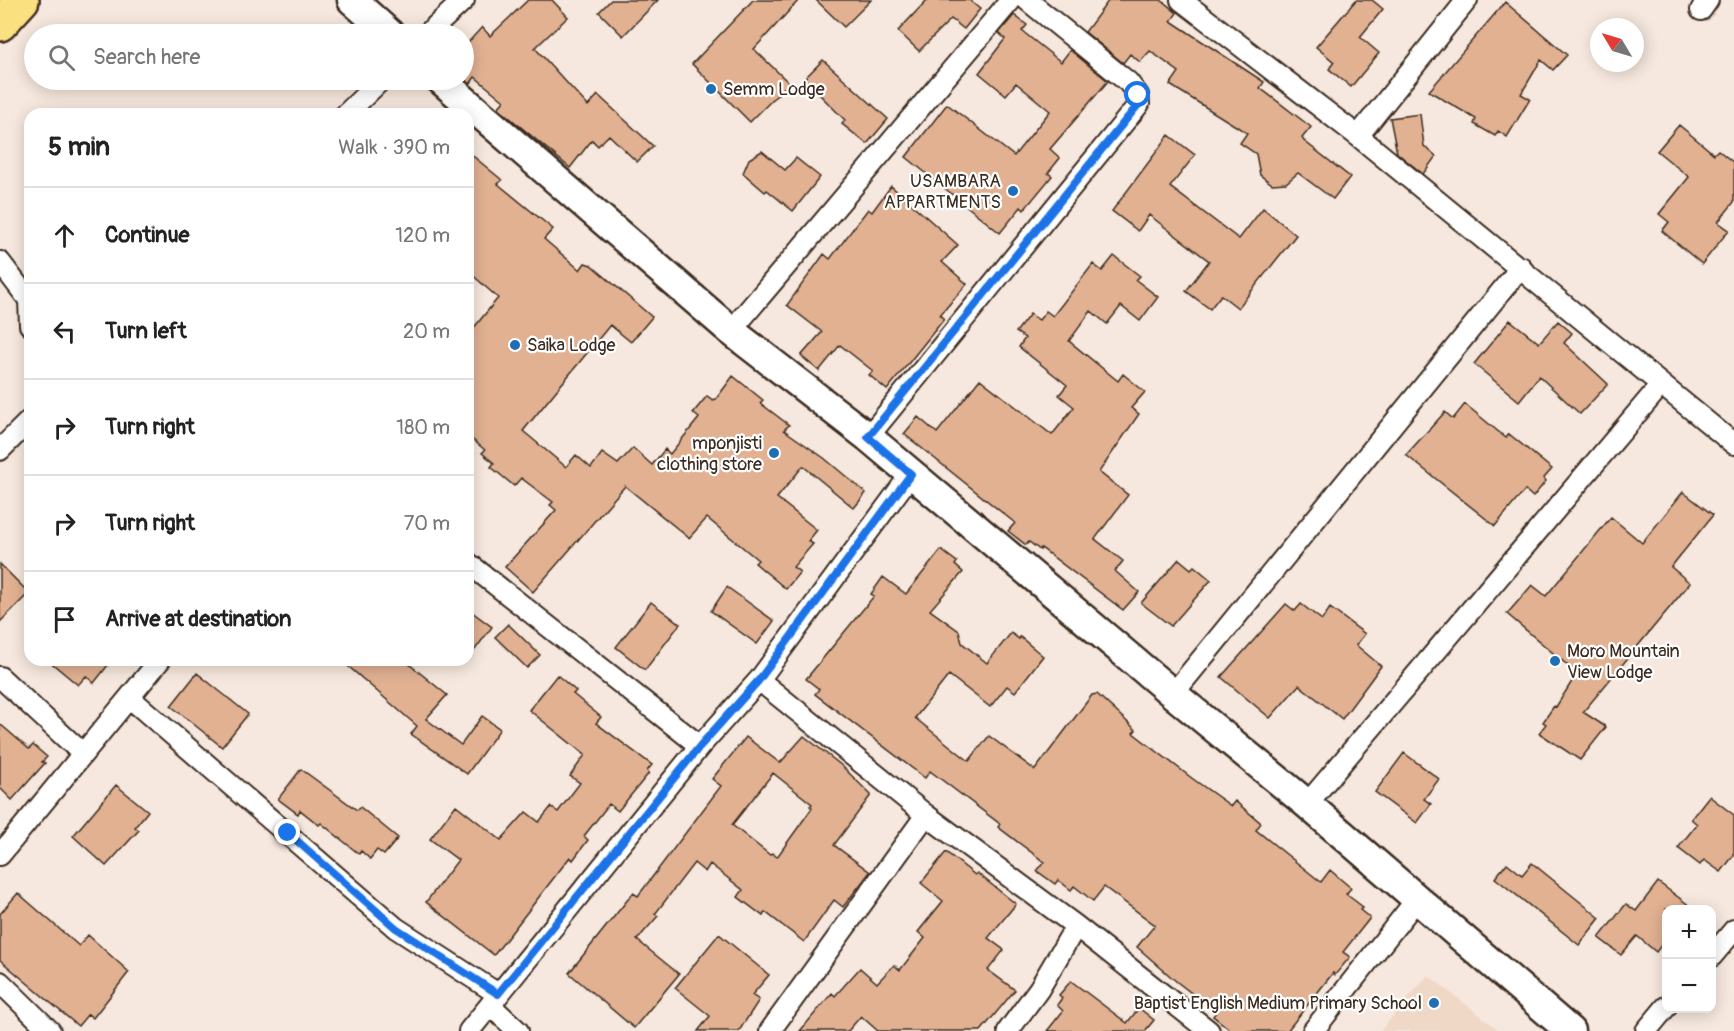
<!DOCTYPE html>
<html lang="en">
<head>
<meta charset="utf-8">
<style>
	body { margin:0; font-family:Pangolin,sans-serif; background:#f6f6f6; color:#222 }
	.controls { position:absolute; right:18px; bottom:18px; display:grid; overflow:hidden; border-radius:12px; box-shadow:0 3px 15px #0003 }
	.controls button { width:54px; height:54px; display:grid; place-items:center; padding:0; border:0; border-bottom:2px solid #e0e0e0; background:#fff; color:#222; font:30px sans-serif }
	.compass { position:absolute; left:1590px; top:18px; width:54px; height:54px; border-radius:50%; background:#fff; box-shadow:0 3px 15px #0003; rotate:308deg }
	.stop { position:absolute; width:18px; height:18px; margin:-14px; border:4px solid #1a73e8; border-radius:50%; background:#fff }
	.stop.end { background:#1a73e8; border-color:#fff; box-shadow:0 2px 6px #0008 }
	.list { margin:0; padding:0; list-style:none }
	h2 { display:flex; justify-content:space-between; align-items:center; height:78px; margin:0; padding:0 24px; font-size:26px }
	h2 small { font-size:20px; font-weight:400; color:#767676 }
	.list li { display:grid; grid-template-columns:39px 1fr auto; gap:18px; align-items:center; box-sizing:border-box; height:96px; padding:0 24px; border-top:2px solid #e0e0e0 }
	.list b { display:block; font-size:22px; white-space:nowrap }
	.list em { font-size:20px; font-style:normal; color:#767676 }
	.icon { flex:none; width:33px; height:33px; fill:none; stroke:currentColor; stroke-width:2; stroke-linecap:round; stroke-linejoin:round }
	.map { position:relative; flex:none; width:1734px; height:1031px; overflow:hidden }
	.search { position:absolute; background:#fff; box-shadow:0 3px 15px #0003; left:24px; top:24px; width:450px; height:66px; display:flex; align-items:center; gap:15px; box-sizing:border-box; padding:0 21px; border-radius:33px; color:#767676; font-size:22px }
	.panel { position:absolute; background:#fff; box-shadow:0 3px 15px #0003; left:24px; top:108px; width:450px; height:558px; border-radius:18px }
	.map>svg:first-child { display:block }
</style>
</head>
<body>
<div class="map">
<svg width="1734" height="1031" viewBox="0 0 1734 1031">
	<rect width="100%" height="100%" fill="#f6e8de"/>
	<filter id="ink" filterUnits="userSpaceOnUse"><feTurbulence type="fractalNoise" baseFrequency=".0167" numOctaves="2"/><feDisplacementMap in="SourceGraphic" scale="12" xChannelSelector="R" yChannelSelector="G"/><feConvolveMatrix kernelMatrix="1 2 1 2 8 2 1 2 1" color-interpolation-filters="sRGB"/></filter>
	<g filter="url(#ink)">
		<path fill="#f0d8c7" d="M1428 975 1500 1031H1380Z"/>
		<path fill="#e1b192" stroke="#3b2a1e" stroke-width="1.5" fill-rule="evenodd" d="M528 0H552L568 17 535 48 588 106 598 95 653 146 637 162 609 135 598 146 592 140 570 168 498 108 504 101 475 77 470 84 464 78V47L482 27 490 36Z
			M611 0H658L623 36 599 12Z
			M753 0H799L754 49 789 83 750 122 692 64Z
			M816 0H871L844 27Z
			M927 0H969L980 9 964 29 951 19 919 51 898 31Z
			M1109 0H1161L1177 13 1171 21 1264 82 1260 88 1311 127 1302 138 1304 141 1350 177 1333 199 1298 173 1286 183 1272 184 1260 175 1256 154 1240 143 1247 133 1170 85 1179 72 1150 51 1140 62 1130 54 1123 63 1085 32Z
			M1356 0H1372L1383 9 1360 37 1379 53 1351 87 1329 69 1334 62 1316 47Z
			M1505 2 1567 55 1553 70 1541 60 1521 94 1530 99 1507 137 1498 131 1495 136 1474 124 1476 119 1429 91Z
			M1014 15 1027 25 1022 31 1061 62 1070 50 1108 81 1050 149 1060 158 1048 173 1052 176 1024 210 1021 207 1000 233 906 157 947 104 1014 156 1050 111 1016 83 1006 95 979 73 1005 39 999 33Z
			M823 60 888 119 867 144 842 124 845 120 804 79Z
			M1420 114 1424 146 1436 156 1423 174 1397 153 1390 118Z
			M1679 125 1714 154 1718 150 1734 163V202L1718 222 1729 230 1702 264 1662 231 1669 222 1659 214 1689 177 1657 151Z
			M1169 135 1195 155 1170 187 1239 239 1263 208 1296 235 1238 308 1221 295 1210 309 1186 291 1209 261 1149 215 1138 231 1112 211Z
			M762 151 785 170 796 158 820 177 793 211 767 190 765 192 743 173 749 159Z
			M468 152 502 180 498 184 553 229 544 239 580 270 585 263 591 265 652 317 631 342 610 325 523 431 566 467 576 455 591 468 602 453 618 464 633 448 652 465 665 449 670 454 699 418 693 413 707 396 713 400 716 399 733 376 763 400 760 403 789 425 784 430 824 458 866 493 854 508 803 466 777 498 817 530 808 541 813 544 793 567 800 572 786 589 755 563 758 560 707 518 689 538 625 486 533 592 505 567 556 510 550 505 553 502 521 478 514 486 491 467 494 463 482 453 485 450 468 436V335L498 298 468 271Z
			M891 186 958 245 942 262 967 284 940 315 944 319 887 390 869 375 873 371 840 345 819 371 801 356 822 332 787 305 824 254 830 259 868 209 872 212Z
			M1114 256 1140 276 1136 280 1158 297 1140 321 1121 306 1107 324 1091 311 1069 341 1118 381 1123 374 1145 392 1131 408 1139 414 1099 472 1128 495 1095 539 1123 561 1115 571 1139 592 1123 610 1041 548 1040 550 1029 542 1026 545 1008 531 1015 523 904 434 918 417 937 433 980 379 1052 435 1074 407 1059 395 1067 385 1019 347 1025 338 1016 332 1030 314 1039 320 1046 311 1053 316 1093 264 1102 271Z
			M1510 320 1539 343 1558 321 1572 333 1564 343 1608 384 1580 414 1539 376 1519 401 1474 364Z
			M1465 404 1506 438 1509 434 1552 469 1544 478 1546 481 1533 497 1525 490 1495 526 1406 455 1445 412 1453 419Z
			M1683 492 1713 515 1671 567 1690 583 1583 712 1606 727 1580 760 1539 733 1546 724 1543 722 1554 706 1556 707 1576 675 1570 670 1572 669 1507 614 1532 585 1546 596 1611 517 1642 543Z
			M941 550 957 562 955 565 963 572 930 610 959 631 962 643 987 663 1011 633 1019 639 1020 637 1043 656 1015 692 1007 686 990 707 949 675 915 718 969 761 989 736 1035 770 1092 695 1097 694 1136 730 1133 733 1193 779 1231 806 1235 801 1261 823 1256 830 1321 882 1330 870 1351 888 1346 894 1363 907 1360 910 1370 918 1343 952 1350 957 1335 975 1333 973 1287 1031H1232L1213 1016 1216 1012 1177 982 1137 947 1155 925 1104 887 1093 901 1074 886 1071 890 1058 880 1055 884 1037 871 1044 862 998 827 1000 824 930 771 925 778 815 694 819 689 806 679 874 596 871 594 883 577 906 594Z
			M1179 559 1191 569 1194 566 1211 580 1171 626 1141 603Z
			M0 564 29 593 0 622Z
			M727 587 774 621 757 644 711 611Z
			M651 602 680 624 645 670 616 647Z
			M1286 604 1295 611 1301 604 1322 620 1330 608 1365 634 1356 645 1381 666 1342 719 1299 685 1270 718 1221 677Z
			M468 609 492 627 468 659Z
			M508 624 540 655 527 668 495 637Z
			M48 660H112L94 683 86 676 78 685Z
			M341 660H404L447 695 426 719 461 745 482 716 500 729 467 774 411 734 417 726Z
			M197 673 248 714 222 747 171 706Z
			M557 675 576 691 573 694 601 717 596 723 652 765 647 771 649 773 618 811 609 804 584 836 588 840 573 860 570 857 494 955 426 902 458 860 430 839 456 805 501 840 526 812 539 822 551 807 558 812 580 783 570 776 585 755 529 710Z
			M0 724 29 749 33 745 47 757 42 762 45 763 12 800 0 788Z
			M804 736 842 766 871 795 834 845 870 872 843 907 834 900 804 942 765 912 763 916 738 897 743 890 710 864 705 872 694 863 655 914 658 916 637 940 679 974 634 1028 569 973 633 893 638 896 721 786 712 779 746 737 780 763ZM773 773 812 804 810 806 812 808 777 857 772 853 770 855 732 825Z
			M1404 753 1439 779 1424 799 1431 804 1417 823 1375 792Z
			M301 769 357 810 360 807 398 838 384 855 377 850 370 859 361 851 359 854 321 823 319 825 300 810 298 814 278 799Z
			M116 785 148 811 135 827 139 830 106 866 73 836Z
			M1709 796 1734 815V855L1721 872 1704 860 1700 865 1678 848 1697 824 1691 819Z
			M946 852 975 875 977 873 1016 904 988 938 1004 950 988 970 1015 990 981 1031H878L861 1016 848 1031H800L832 993 835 996 860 968 877 983 894 965 900 970 925 938 918 932 943 901 921 883Z
			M1507 863 1522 875 1532 863 1600 918 1579 945 1495 878Z
			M1658 882 1694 909H1666V939L1656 952 1637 936 1621 955 1599 938 1626 904 1636 911Z
			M18 893 79 946 88 935 129 972 93 1018 88 1014 78 1026 0 960V914Z
			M719 934 769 975 752 995 759 1000 739 1031H698L710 1016 675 988Z
			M1071 981 1127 1023 1139 1008 1154 1020 1145 1031H1047L1063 1011 1057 1005 1062 998 1059 995Z"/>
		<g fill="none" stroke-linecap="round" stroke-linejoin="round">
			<defs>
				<path id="street" d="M1181 0 1358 136 1734 444
					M1701 10 1708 0
					M427 34 464 0
					M346 114 381 80
					M1358 136 1467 0
					M0 262 29 300 30 325
					M731 331 1011 0
					M868 437 1139 104 1138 95 1128 82 1027 0
					M0 450 30 420
					M468 563 700 746
					M0 677 83 754
					M759 680 926 815 1076 926 1209 1031
					M1173 694 1521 267
					M130 698 396 928 498 994
					M1307 804 1660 386
					M0 855 160 660
					M1712 956 1734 930
					M0 982 50 1031
					M491 1006 518 1031
					M469 1031 700 746 759 680 911 474
					M770 1031 926 815
					M1008 1031 1039 989 1076 926
					M1313 1031 1417 899
					M1646 1031 1666 1007"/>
				<path id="secondary" d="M352 0 390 34
					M441 80 731 331 868 437 1173 694 1307 804 1570 1031"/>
				<path id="highway" d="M0 24 22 0"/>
			</defs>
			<use href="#street" stroke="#3b2a1e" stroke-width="24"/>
			<use href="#secondary" stroke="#3b2a1e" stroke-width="33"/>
			<use href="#highway" stroke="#3b2a1e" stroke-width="38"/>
			<use href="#street" stroke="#fff" stroke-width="20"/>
			<use href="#secondary" stroke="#fff" stroke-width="28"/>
			<use href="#highway" stroke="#fbe080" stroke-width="33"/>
		</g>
	</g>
	<g fill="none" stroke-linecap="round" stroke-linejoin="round" filter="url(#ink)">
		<path stroke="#1a73e8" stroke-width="8" d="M288 833 396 928 498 994 700 746 759 680 911 474 868 437 1133 111 1139 104 1138 95"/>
	</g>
	<g fill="#1f6fb2" stroke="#fff" stroke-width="2">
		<circle cx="711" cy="89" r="6"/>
		<circle cx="1013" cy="191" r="6"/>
		<circle cx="515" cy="345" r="6"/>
		<circle cx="774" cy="453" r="6"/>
		<circle cx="1555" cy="661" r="6"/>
		<circle cx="1434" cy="1003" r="6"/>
	</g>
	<g text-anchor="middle" stroke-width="4.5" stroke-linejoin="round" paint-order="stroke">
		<g font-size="18" fill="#3b2a1e" stroke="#fff" text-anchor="start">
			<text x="723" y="95">Semm Lodge</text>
			<text x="1001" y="187" text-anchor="end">USAMBARA<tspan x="1001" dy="21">APPARTMENTS</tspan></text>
			<text x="527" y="351">Saika Lodge</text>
			<text x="762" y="449" text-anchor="end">mponjisti<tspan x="762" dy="21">clothing store</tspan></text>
			<text x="1567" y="657">Moro Mountain<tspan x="1567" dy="21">View Lodge</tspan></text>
			<text x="1422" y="1009" text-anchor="end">Baptist English Medium Primary School</text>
		</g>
	</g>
</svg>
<div class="controls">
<button>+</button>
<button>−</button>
</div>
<svg class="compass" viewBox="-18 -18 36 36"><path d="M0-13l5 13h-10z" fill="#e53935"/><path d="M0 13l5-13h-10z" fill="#767676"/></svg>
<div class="stop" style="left:1138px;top:95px"></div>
<div class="stop end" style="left:288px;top:833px"></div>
<div class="search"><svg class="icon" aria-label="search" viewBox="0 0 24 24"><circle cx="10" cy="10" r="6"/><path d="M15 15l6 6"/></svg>Search here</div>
<section class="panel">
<h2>5 min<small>Walk · 390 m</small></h2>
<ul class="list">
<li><svg class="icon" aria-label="ahead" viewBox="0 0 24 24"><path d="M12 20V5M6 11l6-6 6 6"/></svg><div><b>Continue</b></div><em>120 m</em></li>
<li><svg class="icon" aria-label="left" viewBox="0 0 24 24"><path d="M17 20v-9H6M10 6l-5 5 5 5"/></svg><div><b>Turn left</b></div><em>20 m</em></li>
<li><svg class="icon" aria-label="right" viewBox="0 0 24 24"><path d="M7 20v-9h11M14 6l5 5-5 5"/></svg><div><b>Turn right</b></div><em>180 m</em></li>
<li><svg class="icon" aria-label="right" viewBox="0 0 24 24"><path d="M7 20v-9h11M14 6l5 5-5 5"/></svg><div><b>Turn right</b></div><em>70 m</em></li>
<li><svg class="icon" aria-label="arrive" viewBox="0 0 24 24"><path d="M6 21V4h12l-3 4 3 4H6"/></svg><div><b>Arrive at destination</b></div></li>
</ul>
</section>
</div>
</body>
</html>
